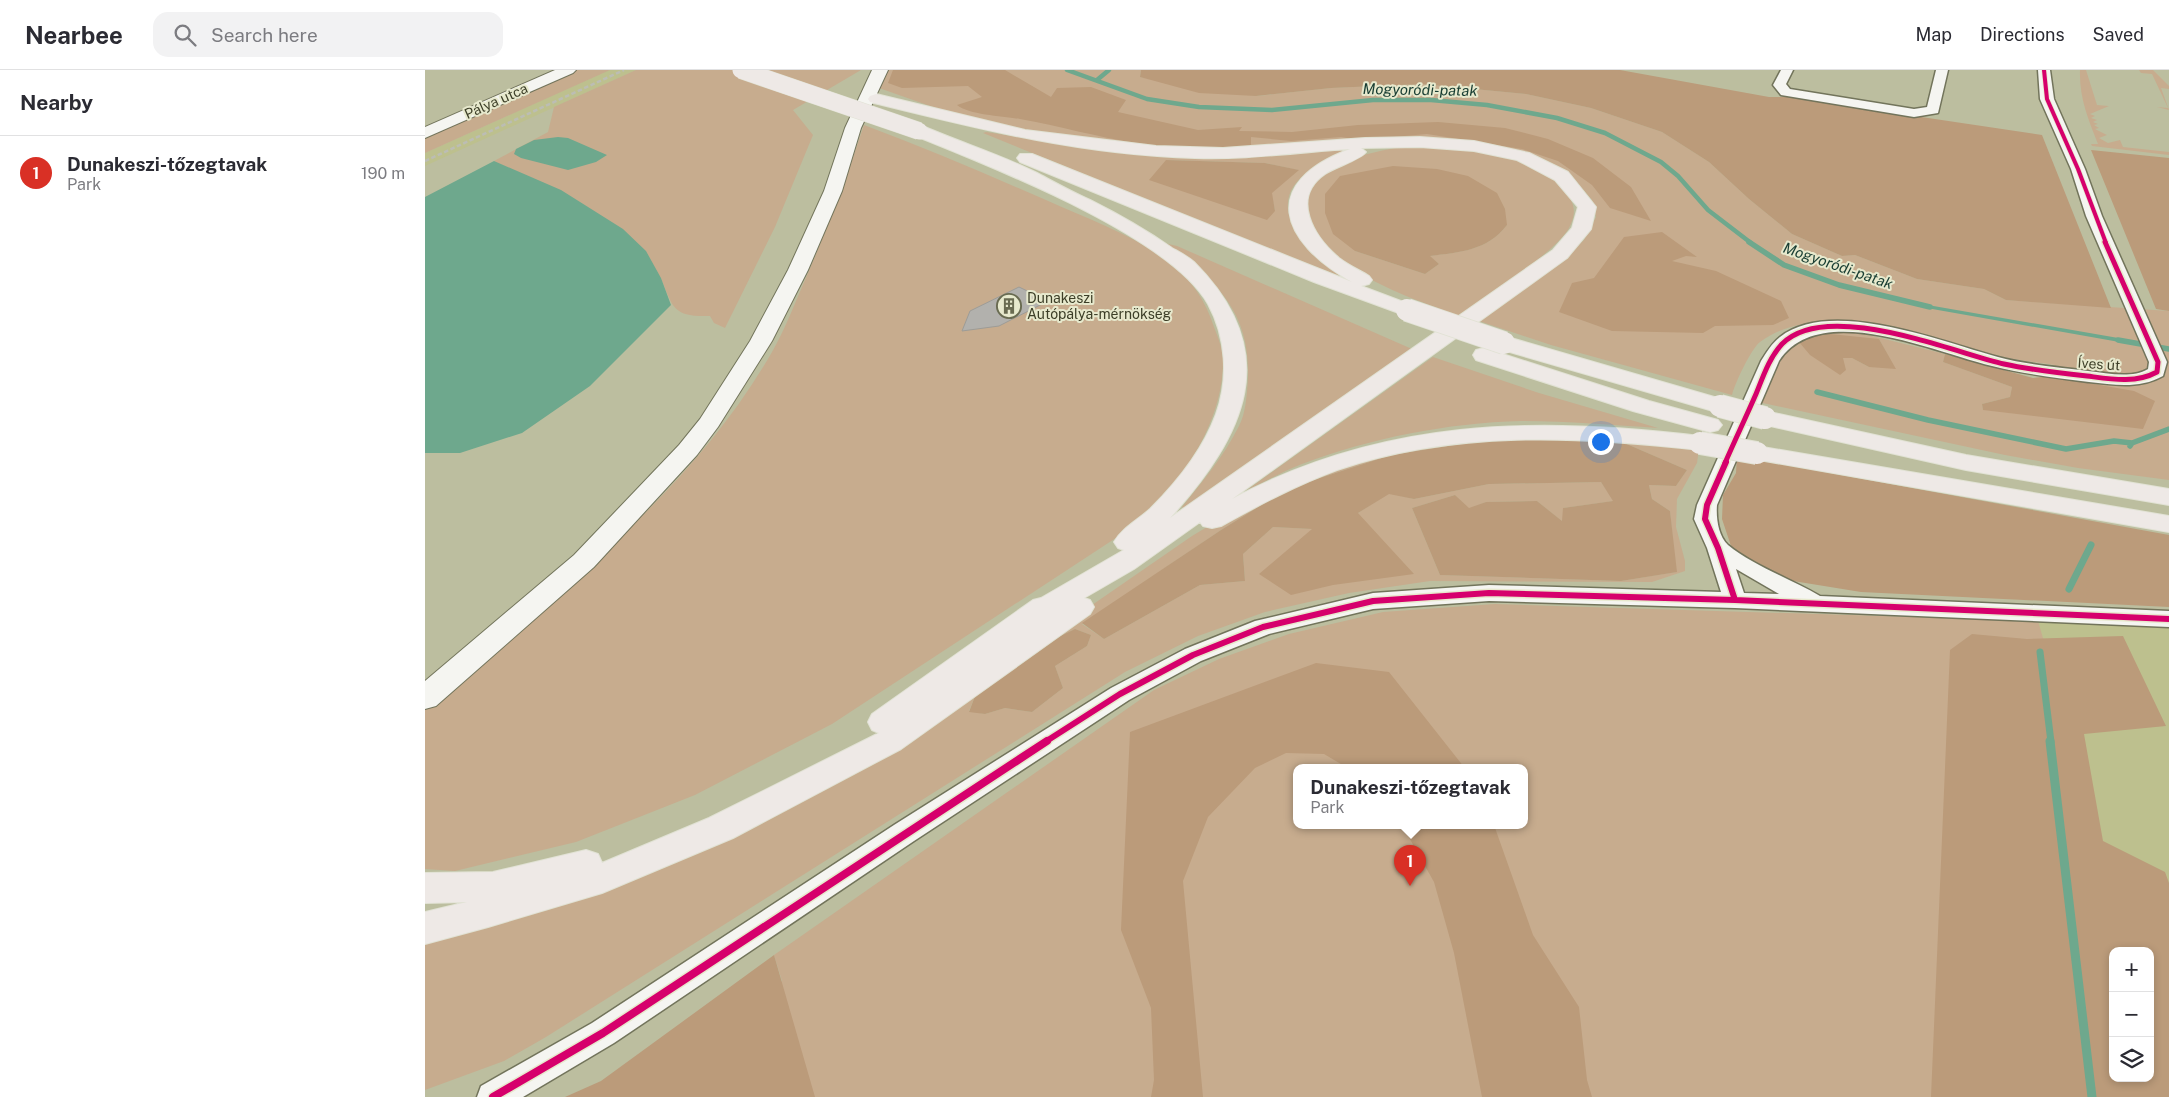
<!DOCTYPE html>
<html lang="en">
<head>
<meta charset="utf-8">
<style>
	body { margin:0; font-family:"Public Sans",sans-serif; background:#f2f2f3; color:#2b2b33 }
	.controls { position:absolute; right:15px; bottom:15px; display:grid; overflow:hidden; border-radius:10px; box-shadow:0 2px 8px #0003 }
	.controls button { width:45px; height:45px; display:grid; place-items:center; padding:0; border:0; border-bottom:1px solid #e1e1e2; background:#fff; color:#2b2b33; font:25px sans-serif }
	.you { position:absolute; left:1175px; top:371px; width:18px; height:18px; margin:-12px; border:4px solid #fff; border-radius:50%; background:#1a73e8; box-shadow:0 0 0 8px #1a73e833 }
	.badge { display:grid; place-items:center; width:32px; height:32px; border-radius:50%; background:#d93025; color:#fff; font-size:16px; font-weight:700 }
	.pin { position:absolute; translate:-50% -41px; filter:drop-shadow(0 1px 2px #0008) }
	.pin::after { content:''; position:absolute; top:26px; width:18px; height:15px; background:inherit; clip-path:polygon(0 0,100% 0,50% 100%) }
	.popup { position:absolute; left:868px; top:694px; width:235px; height:65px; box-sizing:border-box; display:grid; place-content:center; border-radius:10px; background:#fff; filter:drop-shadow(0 1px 4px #0005); font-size:16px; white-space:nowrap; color:#7c7c81 }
	.popup b { font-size:19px; color:#2b2b33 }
	.popup::after { content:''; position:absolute; left:50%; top:100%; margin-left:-10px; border:10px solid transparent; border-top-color:#fff }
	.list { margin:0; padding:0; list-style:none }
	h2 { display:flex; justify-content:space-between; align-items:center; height:65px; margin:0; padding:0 20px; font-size:21px }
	h2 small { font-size:16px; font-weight:400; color:#7c7c81 }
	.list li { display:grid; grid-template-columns:32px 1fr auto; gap:15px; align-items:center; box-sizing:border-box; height:75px; padding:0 20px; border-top:1px solid #e1e1e2 }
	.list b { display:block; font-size:19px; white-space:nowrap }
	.list p { margin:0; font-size:16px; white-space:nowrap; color:#7c7c81 }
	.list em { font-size:16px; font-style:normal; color:#7c7c81 }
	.icon { flex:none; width:28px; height:28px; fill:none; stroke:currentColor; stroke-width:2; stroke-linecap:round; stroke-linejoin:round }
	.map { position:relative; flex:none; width:1744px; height:1027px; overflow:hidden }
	header { display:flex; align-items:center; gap:30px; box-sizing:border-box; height:70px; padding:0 25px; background:#fff; border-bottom:1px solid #e1e1e2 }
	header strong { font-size:24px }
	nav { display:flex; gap:28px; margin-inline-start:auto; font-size:18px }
	.search { width:350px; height:45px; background:#f2f2f3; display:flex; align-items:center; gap:12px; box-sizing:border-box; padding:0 18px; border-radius:15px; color:#7c7c81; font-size:19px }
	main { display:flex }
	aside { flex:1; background:#fff }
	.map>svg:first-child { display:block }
</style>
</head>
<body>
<header>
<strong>Nearbee</strong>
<div class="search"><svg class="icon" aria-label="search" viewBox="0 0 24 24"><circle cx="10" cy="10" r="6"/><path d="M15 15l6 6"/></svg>Search here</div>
<nav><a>Map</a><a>Directions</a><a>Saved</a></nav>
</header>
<main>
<aside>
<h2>Nearby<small></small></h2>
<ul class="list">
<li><span class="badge">1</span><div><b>Dunakeszi-tőzegtavak</b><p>Park</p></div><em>190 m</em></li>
</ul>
</aside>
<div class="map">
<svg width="1744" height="1027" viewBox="0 0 1744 1027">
	<rect width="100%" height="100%" fill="#bcbe9f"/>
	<path fill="#bdc08e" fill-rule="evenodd" d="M184 0H211L0 96V83Z
		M1613 551 1744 558V1027H1671ZM1688 881H1725V1008H1688Z"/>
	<path fill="#c7ac8e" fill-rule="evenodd" d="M151 0H185L0 83V67Z
		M211 0H436L368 40 388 65 350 157 300 258 289 253 285 246C249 247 248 239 236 208L69 91 123 62 129 37Z
		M463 0H716L715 7 832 26 906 18 997 14 1101 24 1166 38 1237 62 1284 92 1324 129 1367 164 1417 186 1430 185 1492 209 1559 219 1581 230 1744 241V410L1653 398 1580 385 1333 332 1348 291 1379 264 1415 261 1439 264 1520 284 1518 292 1587 317 1585 327 1557 334 1558 340 1651 311 1624 306 1630 295C1611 292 1590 290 1571 286 1505 272 1396 226 1335 272 1326 279 1310 313 1307 325L1126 275 1054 251 1147 181 1159 170 1171 147 1167 130 1149 109 1135 100 1067 76 772 81 634 69 545 50 454 18ZM1454 269 1461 282 1444 297 1427 288H1418Z
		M1655 0H1661L1672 35 1684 36 1665 44 1670 46 1666 48 1672 50 1668 52 1673 54 1669 55 1674 58 1670 59 1682 65 1674 68 1683 73 1695 70 1698 77 1744 82V85L1667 76 1666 74H1673C1663 49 1654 27 1655 0Z
		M1714 0H1728L1744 16V19L1736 18 1744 40 1732 37 1743 38 1727 4 1716 3Z
		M439 55C501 78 561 104 621 130 661 148 711 166 746 193 767 210 781 232 789 257 793 267 798 280 798 290 799 338 771 391 739 426 727 438 713 450 700 462L407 654 270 725 151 772 30 801 0 799V639L12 626C132 523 267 422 347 282 359 261 368 238 377 217 400 164 421 110 439 55Z
		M561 62 691 82 928 78 929 79C893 93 843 114 871 161 882 178 903 193 918 207L847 181 558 63ZM741 90 840 93 873 100 846 123 850 140Z
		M982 76C1031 76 1106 80 1139 120 1150 133 1152 143 1144 158 1129 184 1061 226 1034 246 994 231 952 217 918 192 903 181 893 166 885 150 860 96 947 82 982 76ZM1082 155C1062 181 1035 182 1004 186L1014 194 1000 204 930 181Z
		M739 173 752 176 987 279 760 439 757 437C778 411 799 386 814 356 821 343 822 323 823 308 825 239 790 211 739 173Z
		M1008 287 1114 323 1233 358C1187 355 1142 351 1096 351 1022 353 946 368 877 394 859 401 841 411 822 420Z
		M1099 364 1194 366 1274 379 1272 393 1252 429 1251 457 1260 491V501L1227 512 1005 511 924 523 840 542 773 566 700 602 121 967 79 991 0 1020V868L153 822 308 757 387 717 467 673 767 466C799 447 832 426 867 412 941 380 1019 370 1099 364ZM1138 367 1197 372 1262 400 1251 416 1224 415 1227 429 1245 441 1251 502 1196 511 1015 505 987 438 1030 425 1044 439 1061 432 1112 431 1138 452V438L1189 431 1176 412 1064 414 989 429 964 423 933 443 887 459 848 457 818 484 820 511 775 515 679 569 657 554 796 460 864 418 966 385 1042 373ZM650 559 666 565 662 576 630 596 638 618 607 642 580 638 560 644 544 641 552 621 619 574Z
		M1070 534 1613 551 1627 599 1671 1027H189L357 911 349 885 729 620 794 589 864 564 958 542ZM871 697H1099V755H871Z"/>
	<path fill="#bb9b7a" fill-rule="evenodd" d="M468 0H580L626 27 632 18 666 17 701 30 693 42 773 60 817 57 814 61 867 62 933 55 1013 52 1080 58 1123 69 1168 88 1206 117 1226 151 1185 138 1167 115 1133 91 1097 79 1002 64 934 70 916 67 866 71 826 67V76C788 78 749 79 711 73 672 67 634 56 595 49 578 46 544 45 532 35L557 27 543 16 477 18 463 13Z
		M716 0H1195L1344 27H1362L1617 65 1686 238 1581 230 1559 219 1492 209 1430 185 1417 186 1367 164 1324 129 1284 92 1237 62 1166 38 1101 24 997 14 906 18 831 26 774 23 715 7Z
		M1666 80 1744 88V241L1731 239Z
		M741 90 840 93 874 100 847 123 850 141 842 150 724 110Z
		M968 96 1012 99 1043 106 1072 123 1080 139 1082 155C1062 181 1035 182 1005 186L1014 194 1000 204 930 181 908 164 900 143V124L915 106Z
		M1237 162 1272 187 1261 186 1247 191 1291 201 1356 231 1364 248 1348 255 1290 256 1278 263 1187 261 1134 242 1147 213 1169 208 1199 167Z
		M1396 263 1454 269 1471 299 1444 297 1427 288H1418L1421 300 1415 305 1385 285 1374 272Z
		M1520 284 1608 308 1624 306 1709 321 1730 331 1718 359 1558 340 1557 334 1585 327 1587 317 1518 292Z
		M1138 367 1197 372 1262 400 1251 416 1224 415 1227 429 1245 441 1252 502 1196 511 1015 505 987 438 1030 425 1044 438 1061 432 1112 431 1137 451 1138 438 1188 431 1176 412 1064 414 989 429 964 424 933 443 989 504 908 515 866 525 834 504 887 459 848 457 818 484 820 511 775 515 679 569 657 553 796 460 864 418 966 385 1042 373Z
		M1312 386 1744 465V537L1436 522 1362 510 1331 495 1306 476 1297 449 1298 425 1311 403Z
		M650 559 666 565 662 576 630 596 638 618 607 642 580 638 560 644 544 642 552 621 619 574Z
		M1547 564 1602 569 1698 566 1741 656 1659 664 1678 771 1740 802 1744 813V1027H1506L1525 580ZM1688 881H1725V1008H1688Z
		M891 593 964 602 1039 697H921L899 684 861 683 830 698 783 747 758 811 778 1027H726L729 1010 726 938 696 860 705 662Z
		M977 755H1069L1108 865 1154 937 1162 1010 1167 1027H1057L1029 883 1009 812Z
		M349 885 390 1027H140L176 1011Z"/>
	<path fill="#6ea88d" d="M133 67 143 68 182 85 171 92 143 100 96 88 89 84 91 79 109 70Z
		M69 91 136 120 198 159 221 181 236 208 246 235 165 316 97 363 35 383H0V127Z
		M1497 234 1699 269 1700 273 1496 237Z"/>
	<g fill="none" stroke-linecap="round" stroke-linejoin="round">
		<path stroke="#6ea88d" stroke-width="4.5" d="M642 0 722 29 774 37 847 40 948 30H1006L1062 35 1132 48 1180 63 1236 92 1253 106 1283 140 1326 173
			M672 10 684 0"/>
		<path stroke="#6ea88d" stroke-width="5.5" d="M1324 172 1359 195 1414 215 1505 237
			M1693 270 1744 279
			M1392 322 1503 350 1641 379 1689 371 1707 373
			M1705 376 1707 373 1744 359"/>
		<path stroke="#6ea88d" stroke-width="7" d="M1644 519 1666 475
			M1615 582 1626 672"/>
		<path stroke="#6ea88d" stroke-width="9" d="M1625 671 1667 1027"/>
	</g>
	<path fill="#b2b1ad" stroke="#9d9c97" d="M594 217 623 231 574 256 537 261 545 241Z"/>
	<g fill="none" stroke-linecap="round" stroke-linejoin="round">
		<defs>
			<path id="minor" d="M1356 0H1368L1361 14 1365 19 1489 39 1502 37 1511 0H1523L1513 43 1489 47 1356 25 1348 15Z
				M1613 0H1625L1629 29 1660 99 1677 146 1742 292 1738 306C1715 319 1690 315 1664 312 1632 308 1599 304 1567 296 1511 283 1394 229 1354 291L1292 435C1291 447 1293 466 1303 475 1327 495 1368 510 1395 526L1744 541V557L1310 538 1064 531 948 539 844 564 776 591 704 630 489 771 189 973 98 1027H52L56 1016 167 953 469 755 686 618 760 579 830 551 948 523 1064 515 1296 522 1282 478 1269 449 1272 435 1336 291C1341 283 1347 273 1355 267 1406 227 1517 272 1573 287 1602 295 1633 297 1663 301 1682 303 1706 309 1723 299L1724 292 1661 146 1646 99 1615 29ZM1311 499 1354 524 1319 523Z"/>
			<path id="tertiary" d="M130 0H151L148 3 0 68V57Z"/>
			<path id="secondary" d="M447 0H463L436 58 417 121 383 200 347 271 293 357 272 385 169 497 11 636 0 639V611L149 485 254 375 275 349 325 271 363 200 399 121 420 58Z"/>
			<path id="trunk" d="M451 24 600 60 731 76 798 78 940 68 995 67 1049 71 1104 83 1143 102 1171 137 1166 159 1142 188 807 429C957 349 1109 346 1275 366L1284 368 1287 373 1284 378 1275 380C1154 366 1029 360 912 400 871 415 834 435 796 456L787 458 778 456 775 452 709 499 659 528 665 530 669 537 665 544 476 679 308 768 177 823 63 857 0 874V842L42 832 0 833V803L68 802 161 780 173 784 177 793 284 748 454 663 447 660 443 652 447 644 608 530 616 528 699 480 693 478 689 472C697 458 713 450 725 439 752 412 778 380 791 344 804 308 801 267 783 234 744 165 562 95 488 65L486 61 488 57H500C537 73 576 85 612 103 629 112 647 122 665 130 693 144 721 160 747 178 754 182 762 186 769 192 860 283 820 365 745 448L1128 180 1147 158 1153 137 1130 110 1092 90 1049 81 995 77 936 78 941 82C935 90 910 97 900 104 865 128 889 167 914 188 923 195 934 200 944 206L947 210 944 214 936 216 989 236 992 240 989 244 982 246 889 212 595 92 592 88 595 84H607L927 212C854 171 834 113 925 79 873 82 821 90 770 88 657 85 554 59 445 32L443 29 445 26Z
				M1079 266 1303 331 1307 336 1303 341 1295 343 1071 278 1068 273 1071 268Z
				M1059 278 1224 331 1293 350 1297 355 1293 360 1285 362 1208 341 1051 290 1048 285 1051 280Z
				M1340 341 1541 385 1744 419V435L1541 400 1332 353 1328 348 1332 343Z
				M1332 376 1744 446V462L1323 388 1320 383 1323 378Z"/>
		</defs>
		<use href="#minor" stroke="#72745b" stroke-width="3"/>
		<use href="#tertiary" stroke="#72745b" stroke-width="2"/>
		<use href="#secondary" stroke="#72745b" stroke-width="2"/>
		<use href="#trunk" stroke="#e1e2d4" stroke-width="2"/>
		<use href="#minor" fill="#f5f5f1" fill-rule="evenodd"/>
		<use href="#tertiary" fill="#f5f5f1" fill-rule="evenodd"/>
		<use href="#secondary" fill="#f5f5f1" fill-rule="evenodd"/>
		<use href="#trunk" fill="#eee9e6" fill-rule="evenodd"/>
		<path stroke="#bcbdb4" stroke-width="2.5" stroke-dasharray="4.5 2.5" stroke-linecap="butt" d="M0 91 199 0"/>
		<defs>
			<path id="trunk-bridge-far1" d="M316 0 494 61"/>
			<path id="trunk-bridge" d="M982 240 1079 273
				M1295 336 1340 348
				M1275 373 1332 383"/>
		</defs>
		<use href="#trunk-bridge-far1" stroke="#e1e2d4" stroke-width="18" stroke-linecap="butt"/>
		<use href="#trunk-bridge" stroke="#e1e2d4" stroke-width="24" stroke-linecap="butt"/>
		<use href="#trunk-bridge-far1" stroke="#eee9e6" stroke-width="17"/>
		<use href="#trunk-bridge" stroke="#eee9e6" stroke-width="22"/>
		<defs>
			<path id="cycleway-far3" d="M1619 0 1622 29 1653 99 1681 173"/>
			<path id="cycleway-far2" d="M1300 393C1310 370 1321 347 1331 324 1338 307 1344 288 1357 274 1401 229 1527 282 1579 294 1606 300 1634 303 1662 306 1685 309 1710 314 1732 302L1733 292 1680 172"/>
			<path id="cycleway-far1" d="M1301 392 1282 435 1280 449 1293 478 1310 530
				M620 672 695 624 768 585 838 557 948 531 1064 523 1310 530 1744 549"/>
			<path id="cycleway" d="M68 1027 178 963 622 671"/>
		</defs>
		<use href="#cycleway-far3" stroke="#e7e9cd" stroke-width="5.5"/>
		<use href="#cycleway-far2" stroke="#e7e9cd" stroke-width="8"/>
		<use href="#cycleway-far1" stroke="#e7e9cd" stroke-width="9"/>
		<use href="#cycleway" stroke="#e7e9cd" stroke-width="11"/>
		<use href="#cycleway-far3" stroke="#d6006c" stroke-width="4"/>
		<use href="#cycleway-far2" stroke="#d6006c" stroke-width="5"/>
		<use href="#cycleway-far1" stroke="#d6006c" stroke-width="6"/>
		<use href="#cycleway" stroke="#d6006c" stroke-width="8"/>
	</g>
	<defs>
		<symbol id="building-ring" viewBox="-11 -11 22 22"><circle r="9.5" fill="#e7e9cd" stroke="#696b51" stroke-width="1.5"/><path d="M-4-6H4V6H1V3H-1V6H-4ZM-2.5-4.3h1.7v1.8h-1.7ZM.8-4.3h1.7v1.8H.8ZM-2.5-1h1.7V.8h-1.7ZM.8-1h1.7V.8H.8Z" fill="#696b51"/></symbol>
	</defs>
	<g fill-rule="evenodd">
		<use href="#building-ring" x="570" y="222" width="28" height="28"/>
	</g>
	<g text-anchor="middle" stroke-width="4" stroke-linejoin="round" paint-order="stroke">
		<g font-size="14" fill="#3c3e27" stroke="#e7e9cd">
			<text transform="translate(71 31) rotate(-24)" y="5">Pálya utca</text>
			<text transform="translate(1674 294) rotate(4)" y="5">Íves út</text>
		</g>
		<g font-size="14" fill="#3c3e27" stroke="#e7e9cd" text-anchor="start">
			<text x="602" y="233">Dunakeszi<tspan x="602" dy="16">Autópálya-mérnökség</tspan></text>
		</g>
		<g font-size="15" font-style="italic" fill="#183d32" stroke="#e7e9cd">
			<text transform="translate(995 20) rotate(1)" y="5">Mogyoródi-patak</text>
			<text transform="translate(1413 196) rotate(19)" y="5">Mogyoródi-patak</text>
		</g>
	</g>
</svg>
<div class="controls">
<button>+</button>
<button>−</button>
<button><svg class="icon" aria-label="layers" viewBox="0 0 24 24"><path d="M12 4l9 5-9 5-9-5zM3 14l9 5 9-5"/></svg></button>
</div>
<div class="you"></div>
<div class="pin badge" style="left:985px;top:816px">1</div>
<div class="popup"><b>Dunakeszi-tőzegtavak</b>Park</div>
</div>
</main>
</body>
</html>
